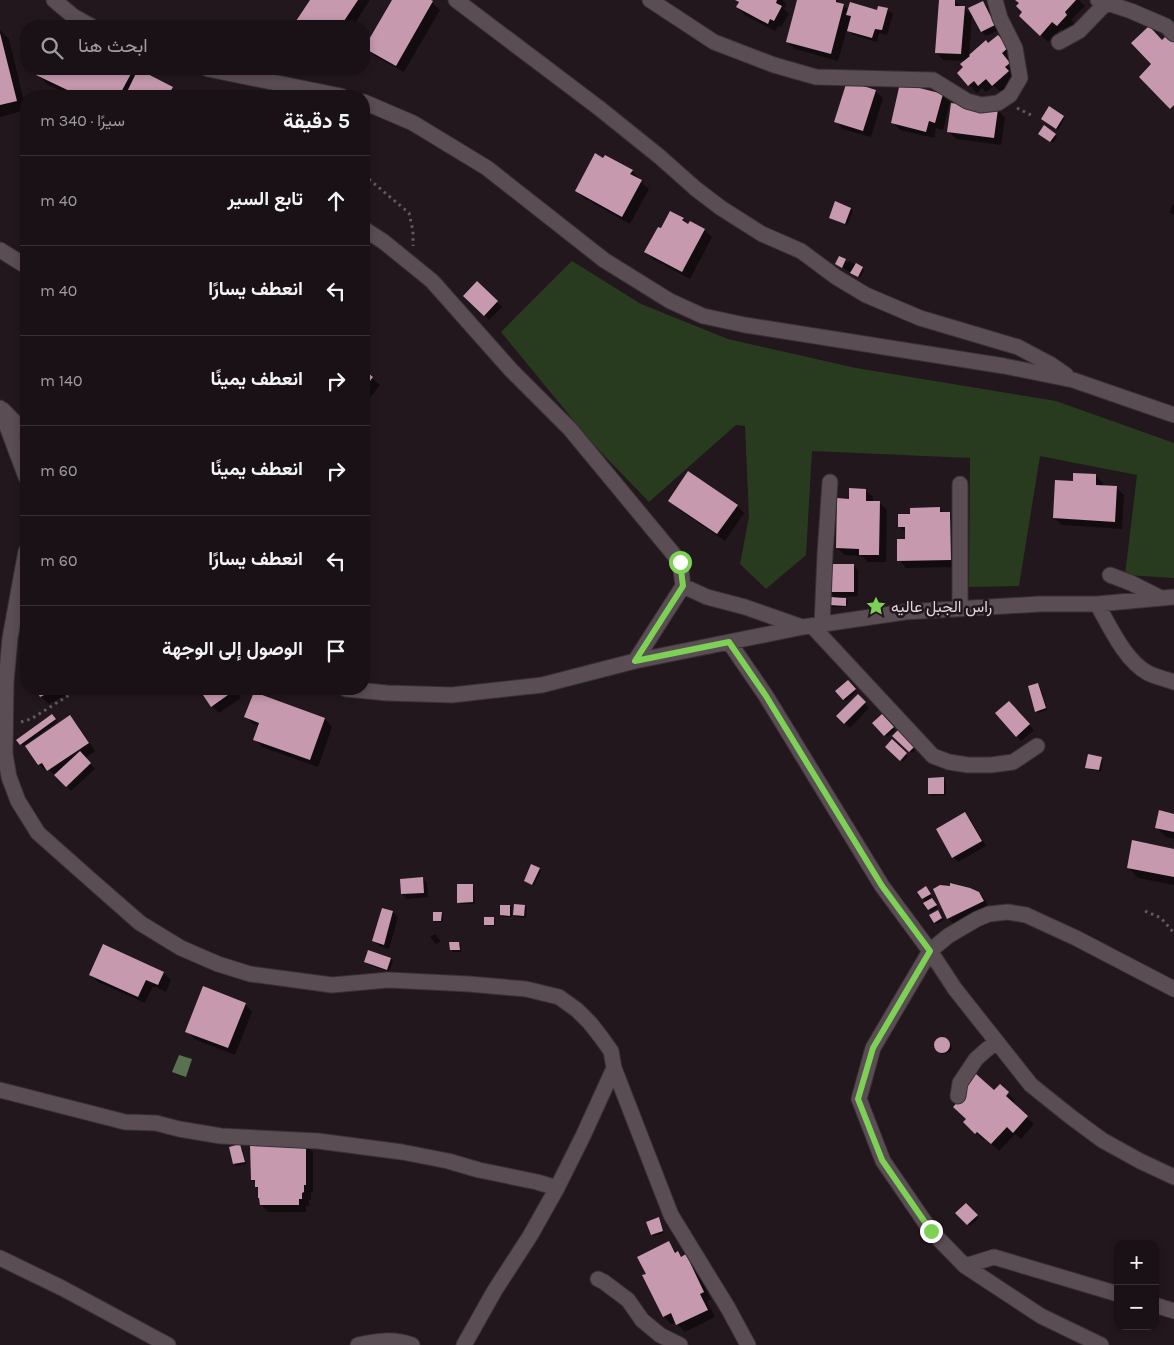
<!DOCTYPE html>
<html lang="ar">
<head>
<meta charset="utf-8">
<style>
	body { margin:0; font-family:Karla,Vazirmatn,sans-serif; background:#231a1f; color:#f1f3f6; direction:rtl }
	.controls { position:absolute; right:15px; bottom:15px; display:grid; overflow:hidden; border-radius:10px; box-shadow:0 2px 8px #0003 }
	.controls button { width:45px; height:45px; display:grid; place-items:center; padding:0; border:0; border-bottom:1px solid #383135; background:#1a1116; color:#f1f3f6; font:25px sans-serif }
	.stop { position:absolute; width:15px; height:15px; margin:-11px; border:4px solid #7dd154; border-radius:50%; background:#fff }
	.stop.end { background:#7dd154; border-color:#fff; box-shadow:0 1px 5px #0008 }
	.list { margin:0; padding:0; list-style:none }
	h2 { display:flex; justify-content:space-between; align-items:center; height:65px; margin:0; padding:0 20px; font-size:21px }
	h2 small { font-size:16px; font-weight:400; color:#9f9da1 }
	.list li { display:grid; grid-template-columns:32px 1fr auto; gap:15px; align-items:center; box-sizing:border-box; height:90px; padding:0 20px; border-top:1px solid #383135 }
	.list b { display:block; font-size:19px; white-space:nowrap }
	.list em { font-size:16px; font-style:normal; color:#9f9da1 }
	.icon { flex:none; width:28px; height:28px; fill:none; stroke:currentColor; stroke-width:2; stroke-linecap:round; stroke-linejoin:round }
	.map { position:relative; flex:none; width:1174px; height:1345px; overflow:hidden; direction:ltr }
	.search { position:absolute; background:#1a1116; box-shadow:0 2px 8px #0003; left:20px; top:20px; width:350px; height:55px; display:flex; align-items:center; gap:12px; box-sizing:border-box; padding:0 18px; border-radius:20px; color:#9f9da1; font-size:19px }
	.panel { position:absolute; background:#1a1116; box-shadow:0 2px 8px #0003; left:20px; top:90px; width:350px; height:605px; border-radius:20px; direction:rtl }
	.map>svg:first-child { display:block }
</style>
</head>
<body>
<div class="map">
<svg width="1174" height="1345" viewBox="0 0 1174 1345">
	<rect width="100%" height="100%" fill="#22171d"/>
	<path fill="#283b1f" d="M572 261 641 304 728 339 856 368 1056 401 1174 443V578L1125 575 1137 475 1040 456 1019 586 969 587 970 458 812 451 806 555 766 589 740 564 749 517 745 426 736 425 649 502 593 444 501 332Z"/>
	<path fill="#58714e" d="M179 1055 192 1059 186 1077 172 1072Z"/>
	<path fill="#0007" d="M311 0H370L353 26H303L298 21Z
		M393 0H429L440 10 404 72 373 55 366 48Z
		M736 0H782L786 4 784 9 789 14 781 27 778 26 775 31 745 15 737 7 739 3Z
		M798 0H837L849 11H878L879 7 888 10 893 14 887 35 879 33 877 42 853 35 847 29 838 61 795 49 787 42Z
		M1017 0H1079L1085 6 1071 20 1074 23 1065 33 1061 29 1048 42 1020 16 1024 12 1020 3Z
		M955 1 961 7 964 8 972 15 969 56 986 42 988 45 998 37 1015 56 1008 61 1016 71 1012 75 1016 80 1001 92 994 86 986 92 982 88 977 93 959 73 965 67 966 61 943 60 936 52Z
		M983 3 988 7 999 30 986 36 982 32 970 9Z
		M0 30 9 39 26 110 0 117Z
		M40 69H128L137 76 172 88 180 95 179 96H71L47 84 37 74Z
		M875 91 883 98 871 137 843 129 836 122Z
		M942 95 950 102 943 130 936 128 934 138 900 130 892 122Z
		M1049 108 1065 119 1058 130 1044 121Z
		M998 110 1005 118 1001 145 956 139 948 131Z
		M1042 135H1055L1057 137 1053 143Z
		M632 171 639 179V180L649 189 630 224 584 198 576 191Z
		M1173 204H1174V215L1169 212Z
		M851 209 853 211 847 225 832 219 830 217Z
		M683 219 689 225 704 230 712 237 690 279 653 259 646 252 661 230Z
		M845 260 848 263 849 261 853 263 856 266 862 268 864 270 860 278 836 264Z
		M477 283 502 307 489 320 465 296Z
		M364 371 380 385 364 405Z
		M1096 476 1103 483V487L1116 488 1124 495 1122 529 1062 525 1054 518 1074 482Z
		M865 490 873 497V502H879L887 510 886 562H868L862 556 845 555 837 548 850 500Z
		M669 500 737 506 744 513 725 541 677 508Z
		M940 509 944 513H950L957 521 958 567 906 568 899 560 907 540V534L900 527 912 515Z
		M853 565 858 570V596L843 597 848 601 847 607H832L830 605 836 599 830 592Z
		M848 682 857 692 846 701 837 691Z
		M1038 684 1040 686 1047 710 1039 713 1036 711Z
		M37 689H78L49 704 41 697Z
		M200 689H235L241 698 219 713 212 706Z
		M254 694 325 719 332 727 318 767 262 747 255 739 259 727 253 724 246 717Z
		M858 696 869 708 850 728 838 716Z
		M1013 707 1034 730 1021 741 1017 736Z
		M882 715 895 730 887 737 874 723Z
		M70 717 77 724 95 751 85 758 95 769 71 791 57 776 56 777 49 770 47 772 39 764 27 746Z
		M54 718 57 722 23 746 21 744Z
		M894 736 917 748 912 753Z
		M892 741 908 756 903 762 886 747Z
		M1101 758 1103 760 1101 772 1089 769 1087 767Z
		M944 779 946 781V795L932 796 930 794Z
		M965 814 970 819 986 846 958 862 953 857Z
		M1174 815V839L1166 837 1156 827Z
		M1174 850V885L1138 878 1128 867Z
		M539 869 541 871 534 886 527 883 525 881Z
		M422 878 427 883 428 897 407 899 402 894Z
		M472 885 474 887 475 904H461L459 902Z
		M951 887 979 893 984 898 988 906 953 923 948 918Z
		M928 890 932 897H930L938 908 931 912 925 903 927 902 923 898Z
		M510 906 512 908V917H503L501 915Z
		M525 906 527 908 526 918 517 917 515 915Z
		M382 910 393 912 398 917 389 949 379 946 374 941Z
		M938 911 944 920 936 924 934 922Z
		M441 913 443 915V922H436L434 920Z
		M493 918 495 920V926H487L485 924Z
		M435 934 441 941 436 944 430 937Z
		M459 943 461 945V952H453L451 950Z
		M104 946 164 973 171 980 166 992 153 986 145 1003 98 982 91 975Z
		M369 951 391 959 393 961 389 972 367 964 365 962Z
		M245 1004 252 1012 235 1055 194 1039 187 1031Z
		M941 1038 945 1039 951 1045 952 1049 950 1052 946 1054H942L936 1048V1044L938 1040Z
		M1000 1086 1015 1101 1012 1104 1034 1124 1021 1139 1015 1134 999 1151 985 1138 984 1140 972 1130 994 1092Z
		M305 1144 313 1152V1192H311V1200H309V1206H306V1212H268L261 1205 259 1189 256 1187V1184L252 1180Z
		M240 1146 242 1148 246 1164 236 1166 234 1164 230 1148Z
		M966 1205 979 1218 970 1226 957 1213Z
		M658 1218 660 1220 664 1233 654 1236 652 1234Z
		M669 1243 677 1253 683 1257 686 1256 693 1263 711 1300 707 1301 715 1317 685 1332 676 1322 671 1324 664 1317Z"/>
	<path fill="#c699af" d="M310 0H358L344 21 352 26H305L296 21Z
		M392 0H431L433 1 396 66 364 48Z
		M735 0H777L776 3 782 6 774 21 770 19 768 24 736 7 739 2Z
		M797 0H836V2L844 4 831 54 786 42Z
		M939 0H955V6H965L961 54 935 53Z
		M1015 0H1076L1065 12 1067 15 1057 26 1052 22 1040 36 1019 16 1022 12 1016 6 1019 3Z
		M983 1 995 25 981 32 968 8Z
		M850 2 877 10 878 6 888 8 882 30 875 29 872 38 847 31 851 16 846 15Z
		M1149 26 1162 40 1170 32 1174 36V105L1170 109 1139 77 1151 64 1131 43Z
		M0 33 17 101 0 105Z
		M998 35 1009 47 1002 53 1010 63 1005 67 1009 71 992 86 986 79 978 86 974 81 968 86 957 73 963 67 960 64 970 56 969 55 986 40 988 43Z
		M39 69H131L133 70 119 96H97L94 95 93 96H80L36 75Z
		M138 69 173 87 168 96H125Z
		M847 81 876 90 863 131 834 122Z
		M900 83 943 94 935 123 929 121 926 132 891 123Z
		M951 103 998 109 994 138 947 132Z
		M1049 106 1064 116 1056 129 1041 119Z
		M1044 125 1056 134 1050 142 1038 134Z
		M595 153 603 158 605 155 633 170 630 174 642 180 622 217 575 191Z
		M835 201 851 208 845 224 829 218Z
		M670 211 684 218 682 220 688 224 690 221 705 229 682 272 644 252 658 227 661 228Z
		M839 256 846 259 842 268 835 264Z
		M856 263 863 267 858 277 850 273Z
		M477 281 498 301 484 316 463 296Z
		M364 370 373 377 364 389Z
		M688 471 738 505 717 534 668 501Z
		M1073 473 1096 474V485L1117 486 1115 522 1053 518 1055 480 1073 481Z
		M849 488 866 489V501H880L879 555H859V549L836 548 837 498 849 499Z
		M940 507V512H950L951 560 897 561V539H905V527H898V514H910V508Z
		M828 564H854V592H828Z
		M829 597 846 598V606L829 605Z
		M848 680 856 689 843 700 835 691Z
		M1038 683 1046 708 1035 712 1028 686Z
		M36 689H57L40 697Z
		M199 689H234L235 690 211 707Z
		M254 692 325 718 310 760 253 740 259 723 244 717Z
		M858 694 866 702 844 724 836 716Z
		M1009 701 1030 724 1016 737 995 713Z
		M52 714 56 719 20 745 16 740Z
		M882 714 894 727 884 736 872 723Z
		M70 715 89 743 47 771 42 763 38 765 25 746Z
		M899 729 916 745 909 752 892 736Z
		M892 739 907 753 900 761 885 747Z
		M80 751 91 763 66 787 54 775Z
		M1088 754 1102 757 1099 770 1085 768Z
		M944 777V794H928V778Z
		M1159 810 1174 814V832L1155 828Z
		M965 812 982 841 952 858 936 829Z
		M1132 840 1174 849V877L1127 868Z
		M531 864 540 868 532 885 524 881Z
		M423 877 424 893 401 894 400 879Z
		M950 883 970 888 979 892 984 901 947 919 933 889 940 885 950 886Z
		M457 884H473V902L457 903Z
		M926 886 931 894 922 899 917 892Z
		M932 898 937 905 928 910 923 903Z
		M514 904 525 905 524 916 513 915Z
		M500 905H510V916L500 915Z
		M382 908 393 911 384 945 372 941Z
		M938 910 942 918 934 923 929 915Z
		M433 912H442L441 921H433Z
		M484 917H494V925H484Z
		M449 942H459L460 950H450Z
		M103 944 164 972 158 985 146 980 138 997 89 975Z
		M368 950 391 958 387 970 364 962Z
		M203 986 246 1003 228 1048 185 1032Z
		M934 1045a8 8 0 1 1 16 0a8 8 0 1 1-16 0Z
		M976 1074 994 1090 1000 1084 1009 1092 1006 1096 1028 1116 1013 1133 1007 1127 991 1144 977 1132 975 1134 963 1122 966 1119 953 1107 967 1092 963 1088Z
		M306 1143V1185H304V1192L302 1193V1199H299V1205H260L259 1198H258V1187H255V1180H251L250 1144Z
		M240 1144 245 1162 233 1164 229 1147Z
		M966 1203 978 1215 967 1225 955 1213Z
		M659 1217 663 1231 651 1235 646 1222Z
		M669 1241 675 1253 678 1251 681 1257 686 1254 704 1292 700 1294 708 1310 676 1325 671 1313 663 1317 642 1275 646 1274 637 1257Z"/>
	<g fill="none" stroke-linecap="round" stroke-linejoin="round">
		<defs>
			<path id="minor" d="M54 0 73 16 91 26
				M456 0 599 108 660 157 696 189 721 208 762 234 801 251 836 277 866 295 920 318 1018 347 1050 364 1066 375
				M650 0 714 42 774 65 816 77 933 80 967 101 981 105 998 103 1010 95 1020 78 1015 48 1000 18 995 0
				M1098 0 1131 11 1166 26 1174 34
				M1059 42 1079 31 1106 3
				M208 69 341 96
				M364 102 413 123 487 168 604 260 670 301 703 316 745 325 1004 366 1073 380 1174 415
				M364 229 384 242 432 281 511 370 570 429 680 562 683 586 635 661
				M0 250 26 266
				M0 408 26 477
				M3 410 26 434
				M960 484V608
				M26 551 10 638 6 682 5 754 9 777 18 801 38 833 91 880 140 923 181 948 218 964 250 974 332 985 388 980 469 984 526 989 559 997 577 1010 590 1023 601 1037 611 1051 614 1068 671 1215 728 1308 748 1345
				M1110 575 1131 583 1161 598
				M683 586 707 597 745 607 802 627
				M1097 604C1109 625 1125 661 1148 673 1156 677 1166 679 1174 682
				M822 625 825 554 830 482
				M812 626 933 756 949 762 968 765H991L1013 762 1037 746
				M729 642 766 696 882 886 930 951 955 989 1031 1085 1071 1117 1102 1140 1140 1161 1174 1177
				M346 689 387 693 452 695 542 685 635 661 803 627 905 612 1040 604H1097L1174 597
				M0 1090 125 1122 156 1123 179 1129 221 1136 318 1141 402 1152 448 1161 479 1170 537 1182 557 1188
				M958 1096 960 1083 976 1059 985 1051 996 1042
				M0 1258 62 1288 168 1345
				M965 1266 1041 1316 1101 1345
				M598 1279 604 1282 628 1300 642 1320 660 1335 680 1345
				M1118 1294 994 1257 965 1266 931 1231 883 1161 859 1099 873 1048 930 951 948 936 977 919 989 914 1008 912 1026 915 1076 938 1174 989
				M1155 1305 1174 1311
				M358 1345C376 1341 393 1338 412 1345
				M464 1345 495 1290 530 1236 557 1188 583 1136 614 1068"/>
		</defs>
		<use href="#minor" stroke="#393235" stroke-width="17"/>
		<path stroke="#63595e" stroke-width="3" stroke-dasharray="2.5 4" stroke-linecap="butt" d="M1017 108 1033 116
			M364 175 409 213 413 231V246
			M21 722 31 719 74 692
			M1145 911 1161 918 1174 933"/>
		<use href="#minor" stroke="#5a4d53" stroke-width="15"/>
	</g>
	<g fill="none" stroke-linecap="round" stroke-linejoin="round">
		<path stroke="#7dd154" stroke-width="6" d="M680 562 683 586 635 661 729 642 766 696 882 886 930 951 873 1048 858 1099 882 1160 931 1231"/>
	</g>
	<defs>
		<symbol id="sight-bare" viewBox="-9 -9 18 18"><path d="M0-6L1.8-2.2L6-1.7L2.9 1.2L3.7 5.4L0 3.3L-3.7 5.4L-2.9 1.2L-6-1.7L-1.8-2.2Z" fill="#7dd154" stroke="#22171d" stroke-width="2.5" paint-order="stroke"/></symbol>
	</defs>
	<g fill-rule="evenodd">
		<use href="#sight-bare" x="862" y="592" width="28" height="28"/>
	</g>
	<g text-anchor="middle" stroke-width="5" stroke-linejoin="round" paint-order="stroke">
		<g font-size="16" fill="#ded6da" stroke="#22171d" text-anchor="start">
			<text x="891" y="612">راس الجبل عاليه</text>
		</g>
	</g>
</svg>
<div class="controls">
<button>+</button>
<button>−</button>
</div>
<div class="stop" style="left:680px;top:562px"></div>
<div class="stop end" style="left:931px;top:1231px"></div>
<div class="search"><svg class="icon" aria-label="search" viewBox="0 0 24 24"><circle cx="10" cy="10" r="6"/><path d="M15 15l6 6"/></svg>ابحث هنا</div>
<section class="panel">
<h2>5 دقيقة<small>سيرًا · 340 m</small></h2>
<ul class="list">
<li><svg class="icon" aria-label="ahead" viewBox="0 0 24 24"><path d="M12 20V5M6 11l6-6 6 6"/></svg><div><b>تابع السير</b></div><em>40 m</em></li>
<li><svg class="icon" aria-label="left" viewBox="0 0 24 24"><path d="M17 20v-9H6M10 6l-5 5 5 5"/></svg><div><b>انعطف يسارًا</b></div><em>40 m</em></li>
<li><svg class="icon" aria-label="right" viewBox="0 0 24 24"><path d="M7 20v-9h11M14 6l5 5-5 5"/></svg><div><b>انعطف يمينًا</b></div><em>140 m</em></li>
<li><svg class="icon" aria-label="right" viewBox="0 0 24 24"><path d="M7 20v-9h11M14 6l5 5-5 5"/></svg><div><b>انعطف يمينًا</b></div><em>60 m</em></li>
<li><svg class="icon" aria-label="left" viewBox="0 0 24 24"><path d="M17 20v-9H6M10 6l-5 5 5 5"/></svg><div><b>انعطف يسارًا</b></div><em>60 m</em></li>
<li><svg class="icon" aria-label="arrive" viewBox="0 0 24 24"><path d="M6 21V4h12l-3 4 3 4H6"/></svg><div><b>الوصول إلى الوجهة</b></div></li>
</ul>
</section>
</div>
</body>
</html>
